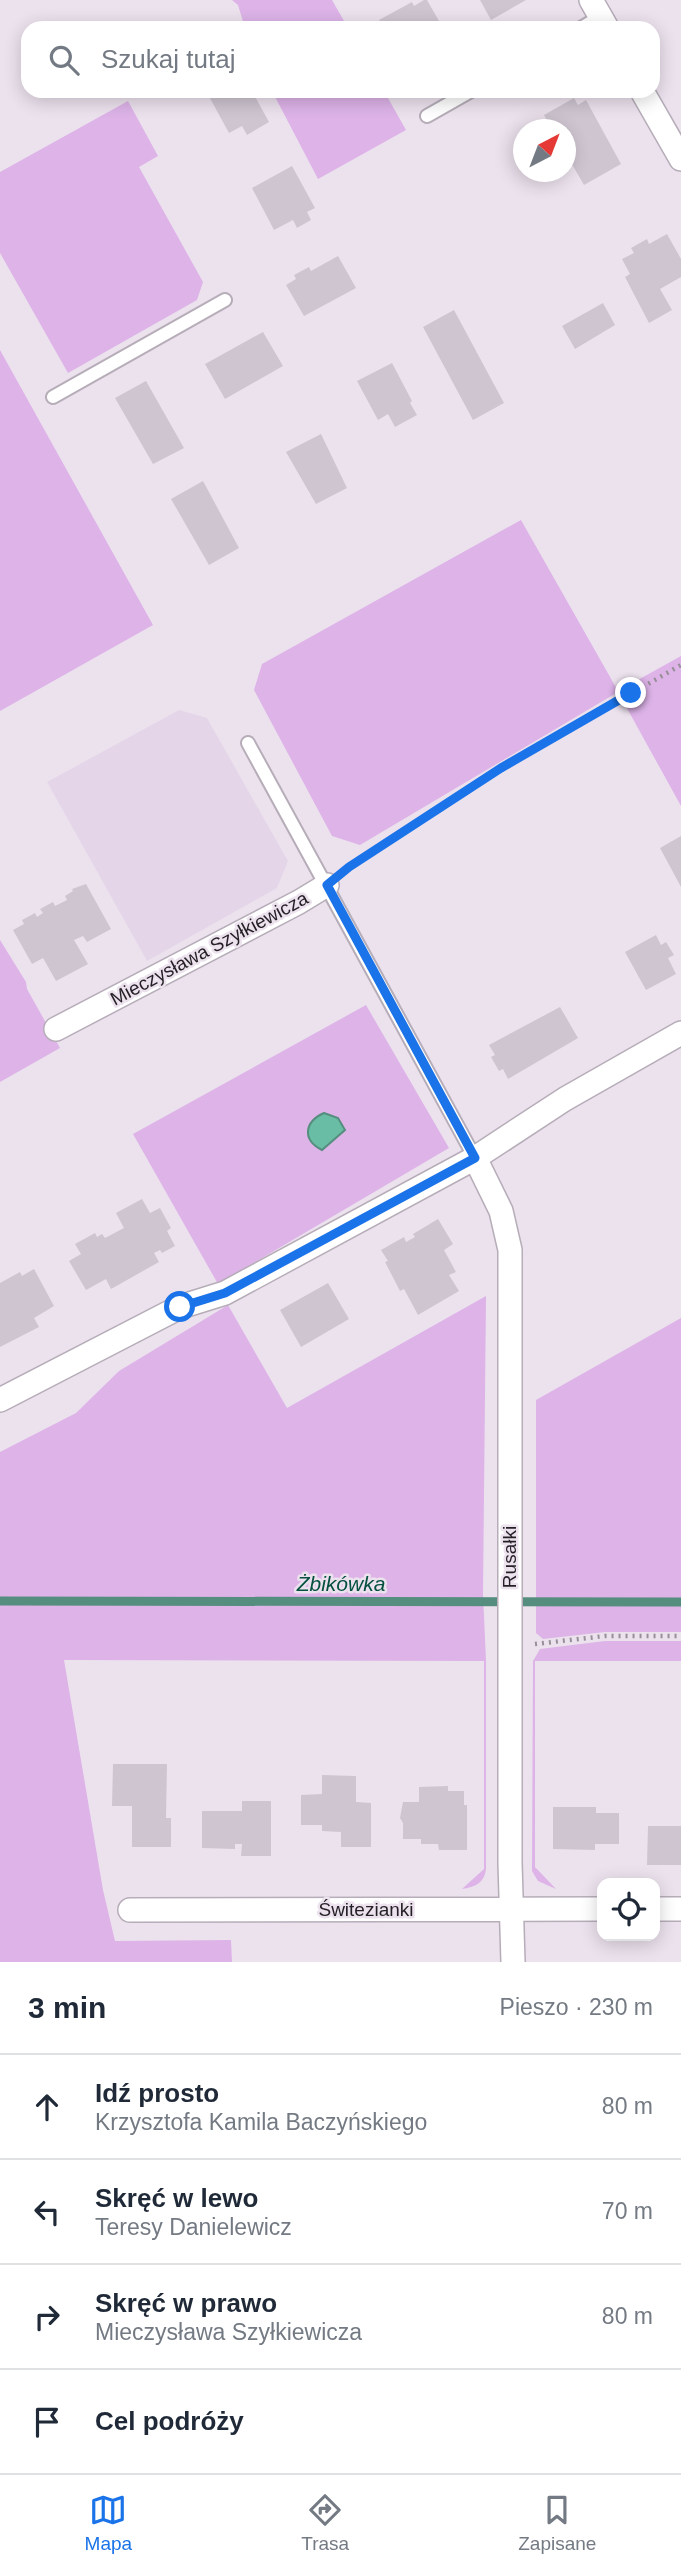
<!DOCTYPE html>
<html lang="pl">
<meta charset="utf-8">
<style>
:root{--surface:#fff;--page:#f6f6f7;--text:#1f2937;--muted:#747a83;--line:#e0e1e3;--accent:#1a73e8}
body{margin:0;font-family:Helvetica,sans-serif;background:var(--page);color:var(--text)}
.controls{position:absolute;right:21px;bottom:21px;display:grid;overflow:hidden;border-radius:14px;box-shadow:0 4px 18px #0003}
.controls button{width:63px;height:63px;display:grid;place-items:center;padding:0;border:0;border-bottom:2px solid var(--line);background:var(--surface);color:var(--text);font:35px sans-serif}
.compass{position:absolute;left:513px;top:119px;width:63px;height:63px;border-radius:50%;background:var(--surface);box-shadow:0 4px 18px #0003;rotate:42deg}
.stop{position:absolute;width:21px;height:21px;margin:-16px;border:5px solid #1a73e8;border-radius:50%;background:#fff}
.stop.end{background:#1a73e8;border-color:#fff;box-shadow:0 2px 7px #0008}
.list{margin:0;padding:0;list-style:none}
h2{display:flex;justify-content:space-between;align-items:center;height:91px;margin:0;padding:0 28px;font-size:30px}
h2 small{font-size:23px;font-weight:400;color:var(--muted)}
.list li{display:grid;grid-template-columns:46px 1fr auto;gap:21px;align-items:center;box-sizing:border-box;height:105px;padding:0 28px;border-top:2px solid var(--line)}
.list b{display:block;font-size:26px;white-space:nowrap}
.list p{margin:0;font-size:23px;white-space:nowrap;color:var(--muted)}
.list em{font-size:23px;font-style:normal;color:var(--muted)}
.icon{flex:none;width:38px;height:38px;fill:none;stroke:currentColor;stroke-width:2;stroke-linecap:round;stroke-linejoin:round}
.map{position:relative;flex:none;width:681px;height:1962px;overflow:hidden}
.search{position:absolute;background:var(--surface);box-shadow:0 4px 18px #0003;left:21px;right:21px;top:21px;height:77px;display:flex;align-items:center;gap:18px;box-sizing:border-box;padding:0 24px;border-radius:21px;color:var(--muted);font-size:26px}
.sheet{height:511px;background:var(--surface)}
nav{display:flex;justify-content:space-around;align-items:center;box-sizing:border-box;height:98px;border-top:2px solid var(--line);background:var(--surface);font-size:19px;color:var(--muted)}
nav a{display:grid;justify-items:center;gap:4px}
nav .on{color:var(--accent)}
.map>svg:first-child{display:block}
</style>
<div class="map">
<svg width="681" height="1962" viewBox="0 0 681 1962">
<rect width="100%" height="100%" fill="#ece2ee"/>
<!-- built -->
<path fill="#e4d6e8" d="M179 710 207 718 288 861 277 888 147 961 47 782Z"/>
<!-- green -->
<path fill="#ddb3e8" d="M232 0H332L348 28H245L238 5Z
M272 91H384L406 130 318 179Z
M128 101 158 156 139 167 203 282 197 300 68 373 0 253V172Z
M0 350 153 625 0 711Z
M521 520 618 691 681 656V806L618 692 360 845 332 836 254 690 262 664Z
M0 940 26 982 27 989 60 1048 0 1082Z
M366 1005 449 1148 218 1284 133 1134Z
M486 1296 483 1594 486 1661V1868C485 1883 475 1887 462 1889L484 1869V1661L64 1660 103 1890 115 1941 231 1940 232 1962H0V1452L76 1413 119 1371 228 1305 287 1408Z
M681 1318V1632H605L543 1639 536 1633V1400Z
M605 1641H681V1661H535V1867L556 1889 538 1881 532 1871 533 1661 540 1649Z"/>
<!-- water -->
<path fill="#6abda5" stroke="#558e7e" stroke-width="2" d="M324 1113 338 1118 345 1130 322 1150C302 1140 304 1122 324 1113Z"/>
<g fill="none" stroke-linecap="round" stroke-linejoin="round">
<!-- stream -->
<path stroke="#558e7e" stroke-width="9" d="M0 1601 681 1602"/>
</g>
<!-- building -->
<path fill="#cec5d1" d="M424 0H427L443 28H376L381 25 379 20 412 2 414 6Z
M480 0H526L491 20Z
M206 91H252L269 122 247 135 242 126 229 133Z
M574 98 578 105 586 100 621 164 584 185 566 154V130H552L544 115Z
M292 166 315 208 307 212 311 220 297 228 293 220 274 230 252 188Z
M667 234 681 259V277L660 289 672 310 649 323 625 277 630 274 622 259 634 253 631 248 647 239 649 244Z
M338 256 356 288 304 316 286 285 296 279 294 275 309 267 311 271Z
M603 303 615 325 575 349 562 326Z
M454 310 504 403 473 420 423 327Z
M263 332 283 366 225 399 205 364Z
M392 363 412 401 410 403 417 415 395 427 388 414 378 420 357 381Z
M146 381 184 448 153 464 115 398Z
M321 434 347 488 316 504 286 452Z
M203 481 239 548 209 565 171 499Z
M681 836V887L660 848Z
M86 884 111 929 87 942 83 936 74 940 88 964 56 981 43 958 32 964 13 930 24 924 22 920 35 913 37 917 43 913 40 909 53 902 55 906 67 900 65 896 73 891 72 889Z
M656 935 661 945 666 942 674 955 668 958 676 974 646 990 625 952Z
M560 1007 578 1038 508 1079 503 1069 499 1071 491 1057 495 1055 489 1045Z
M142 1199 150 1213 160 1208 171 1228 167 1231 175 1246 162 1253 160 1250 154 1253 159 1262 111 1289 106 1279 86 1290 69 1261 81 1254 75 1244 95 1233 97 1237 102 1234 105 1238 124 1228 116 1213Z
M438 1219 453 1244 444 1250 456 1272 449 1275 459 1291 418 1315 404 1289 400 1291 385 1262 388 1261 381 1250 404 1237 406 1242 415 1237 413 1234Z
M34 1269 54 1306 34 1318 39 1327 0 1347V1283L20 1272 22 1276Z
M328 1283 349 1319 301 1347 280 1310Z
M113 1764H167L166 1818H171V1847H132V1806H112Z
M322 1775 356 1776V1802L371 1803V1847H341V1832L322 1831V1825H301V1795L322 1794Z
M448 1786V1791H464V1805H467V1850H439L438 1844H421V1839H403V1823L400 1818 403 1802H419V1787Z
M242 1801H271V1856H241L242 1844H235V1849L202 1848V1811H242Z
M553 1807H596V1813H619V1844H595V1850L553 1849Z
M648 1826H681V1865H647Z"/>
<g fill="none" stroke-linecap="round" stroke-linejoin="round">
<!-- lane casing -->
<g stroke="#b6adb9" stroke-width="16">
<path id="lane" d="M581 28 600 17
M427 116 471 91
M53 397 225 300
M248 743 475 1158"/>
</g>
<!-- street casing -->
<g stroke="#b6adb9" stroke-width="26">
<path id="street" d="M591 0 607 28
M642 91 681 159
M56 1029 299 902 327 885
M475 1158 501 1211 510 1250V1863L513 1962
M0 1400 180 1307 225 1293 475 1158 565 1099 681 1033
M655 1909H681
M130 1910 602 1909"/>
</g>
<!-- path -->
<path stroke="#968f98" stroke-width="4.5" stroke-dasharray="2 5" stroke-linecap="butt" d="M344 870 501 768 681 665
M535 1644 605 1636H681"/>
<!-- lane -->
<use href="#lane" stroke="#fff" stroke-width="12"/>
<!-- street -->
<use href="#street" stroke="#fff" stroke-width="23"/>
</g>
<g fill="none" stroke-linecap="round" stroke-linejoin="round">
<!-- route -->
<path stroke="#1a73e8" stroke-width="9" d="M180 1307 225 1293 475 1158 327 885 349 867 501 768 631 693"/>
</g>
<g text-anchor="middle" stroke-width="5" stroke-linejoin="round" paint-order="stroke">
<!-- street labels -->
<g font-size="19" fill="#231f24" stroke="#ece2ee">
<text transform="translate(209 948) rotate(-28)" y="7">Mieczysława Szyłkiewicza</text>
<text transform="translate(509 1557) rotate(-90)" y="7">Rusałki</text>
<text x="366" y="1916">Świtezianki</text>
</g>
<!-- water labels -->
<g font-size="21" font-style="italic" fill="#065040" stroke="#ece2ee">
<text x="341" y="1591">Żbikówka</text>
</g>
</g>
</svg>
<div class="controls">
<button><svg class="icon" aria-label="locate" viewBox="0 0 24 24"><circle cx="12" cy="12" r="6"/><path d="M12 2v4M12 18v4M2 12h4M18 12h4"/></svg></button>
</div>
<svg class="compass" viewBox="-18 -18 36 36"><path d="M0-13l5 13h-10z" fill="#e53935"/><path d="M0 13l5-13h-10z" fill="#747a83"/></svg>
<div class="stop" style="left:180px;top:1307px"></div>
<div class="stop end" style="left:631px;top:693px"></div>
<div class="search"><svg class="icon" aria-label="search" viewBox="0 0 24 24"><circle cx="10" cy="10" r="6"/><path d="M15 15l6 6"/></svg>Szukaj tutaj</div>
</div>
<section class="sheet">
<h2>3 min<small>Pieszo · 230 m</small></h2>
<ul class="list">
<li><svg class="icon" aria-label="ahead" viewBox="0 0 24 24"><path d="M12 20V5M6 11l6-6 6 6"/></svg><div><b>Idź prosto</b><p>Krzysztofa Kamila Baczyńskiego</p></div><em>80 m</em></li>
<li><svg class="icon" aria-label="left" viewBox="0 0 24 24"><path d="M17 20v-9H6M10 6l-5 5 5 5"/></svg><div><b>Skręć w lewo</b><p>Teresy Danielewicz</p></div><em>70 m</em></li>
<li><svg class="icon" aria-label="right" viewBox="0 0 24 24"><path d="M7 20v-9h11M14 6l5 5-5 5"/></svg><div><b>Skręć w prawo</b><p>Mieczysława Szyłkiewicza</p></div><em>80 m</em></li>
<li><svg class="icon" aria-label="arrive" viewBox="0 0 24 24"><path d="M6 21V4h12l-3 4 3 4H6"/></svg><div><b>Cel podróży</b></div></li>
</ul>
</section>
<nav>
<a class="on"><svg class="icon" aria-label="map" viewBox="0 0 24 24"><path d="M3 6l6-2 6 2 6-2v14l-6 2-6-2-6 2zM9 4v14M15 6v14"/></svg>Mapa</a>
<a><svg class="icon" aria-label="directions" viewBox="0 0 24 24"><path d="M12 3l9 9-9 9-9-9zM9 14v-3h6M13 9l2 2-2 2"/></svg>Trasa</a>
<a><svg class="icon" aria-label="saved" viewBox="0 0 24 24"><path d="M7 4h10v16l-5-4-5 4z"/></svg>Zapisane</a>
</nav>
